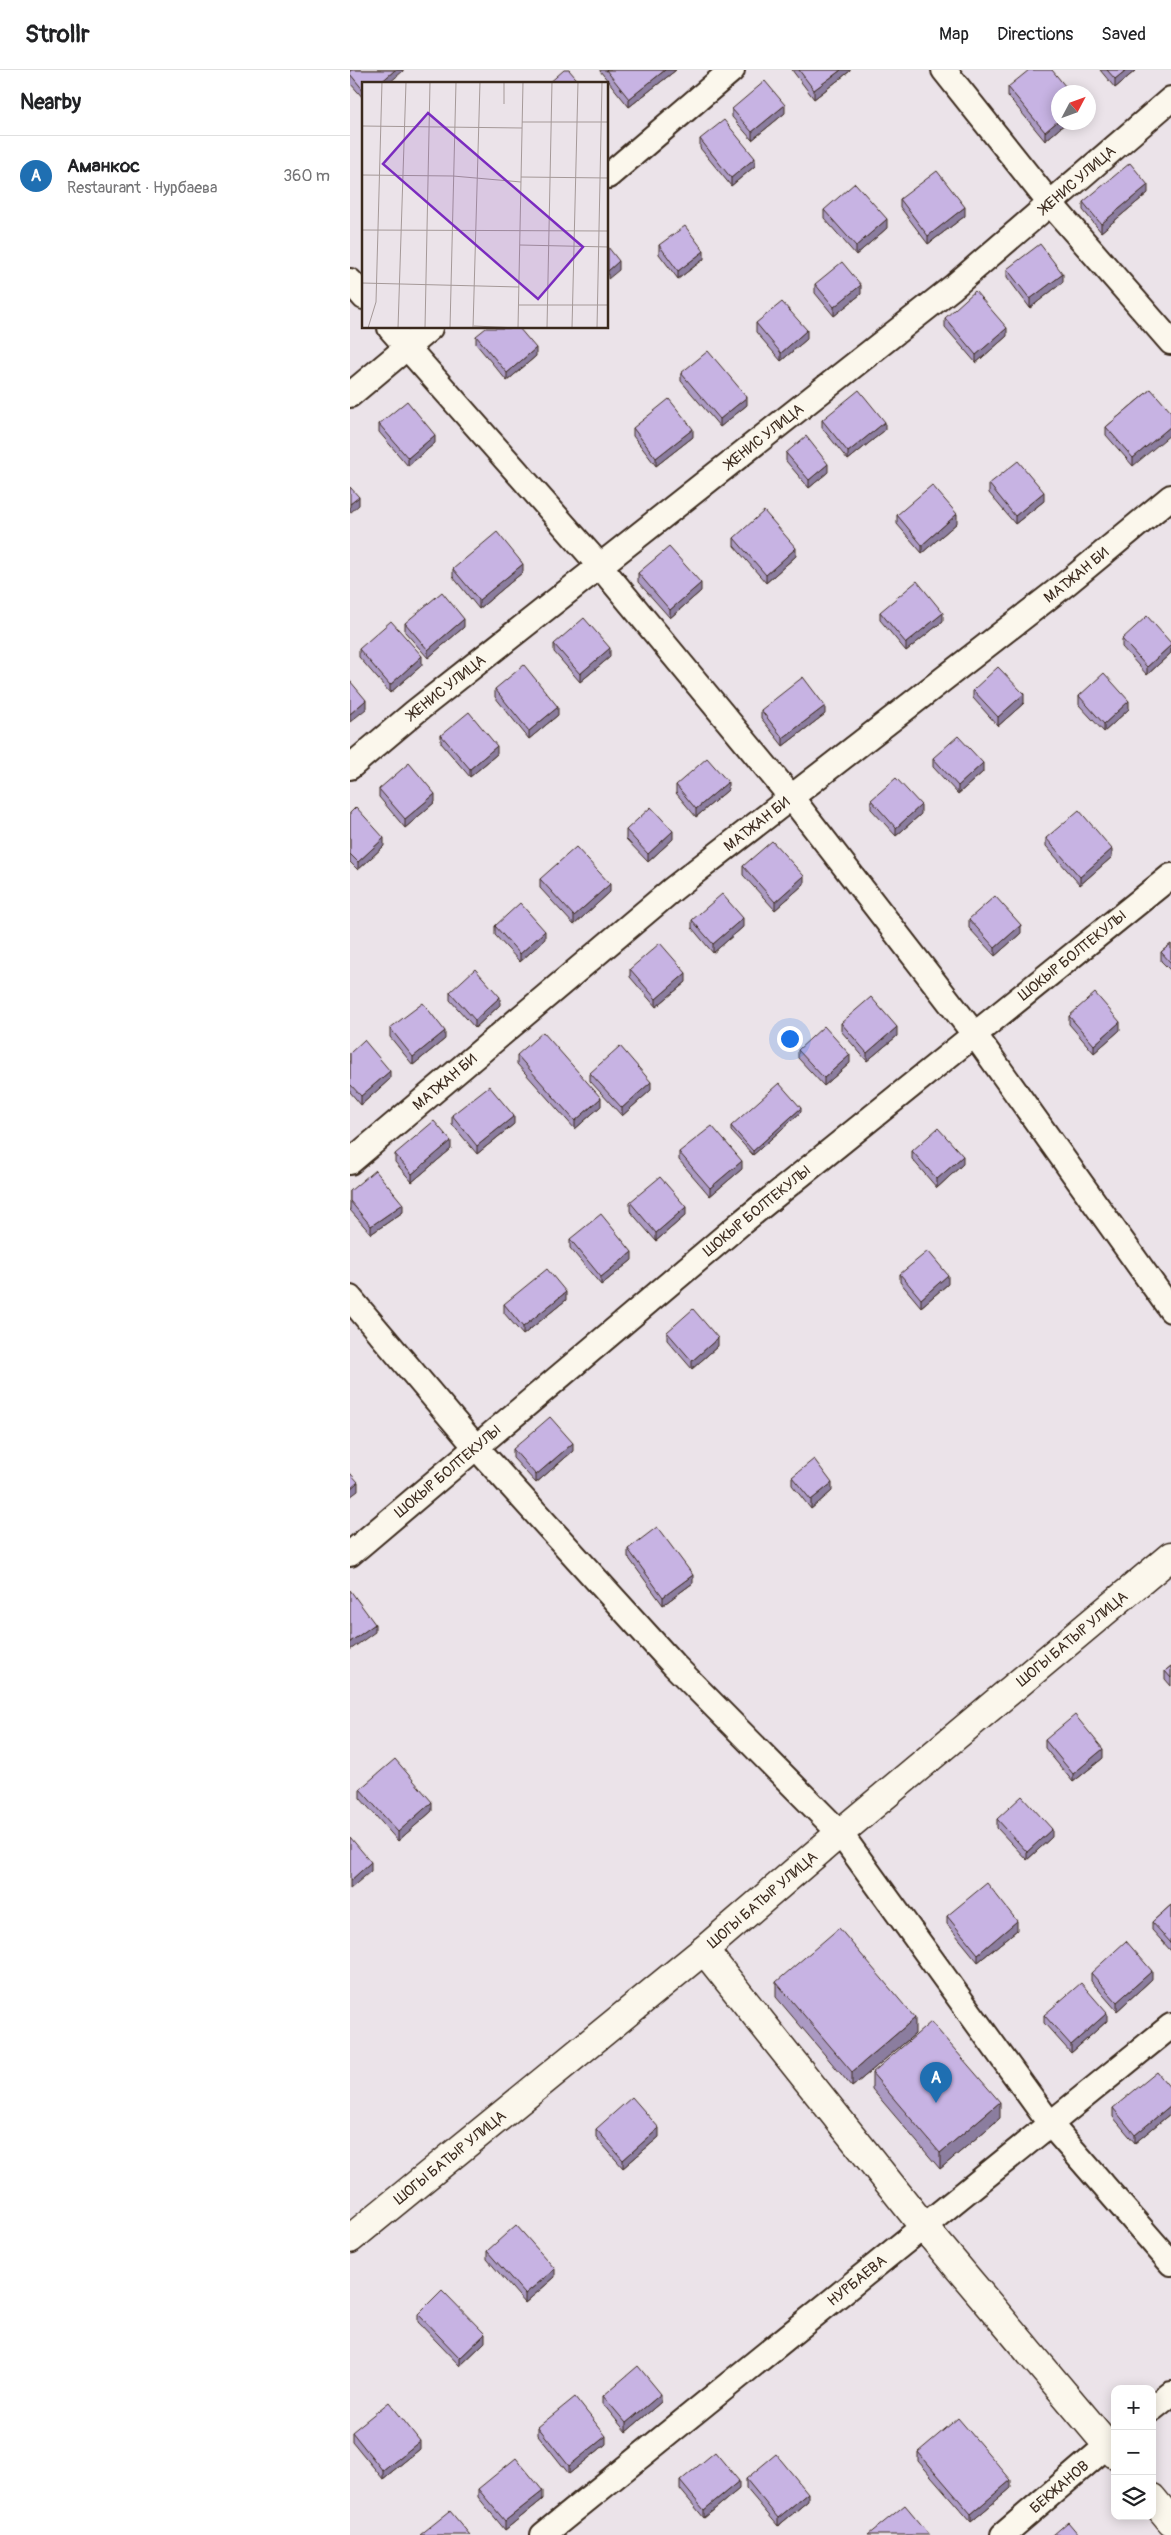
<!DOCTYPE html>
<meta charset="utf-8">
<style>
:root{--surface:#fff;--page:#f6f6f6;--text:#202124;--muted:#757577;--line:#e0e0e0;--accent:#1f6fb2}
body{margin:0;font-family:Pangolin,sans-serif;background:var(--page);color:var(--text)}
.controls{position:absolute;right:15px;bottom:15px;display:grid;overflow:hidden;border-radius:10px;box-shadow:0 2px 12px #0003}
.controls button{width:45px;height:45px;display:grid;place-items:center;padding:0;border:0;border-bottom:1px solid var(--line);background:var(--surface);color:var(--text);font:25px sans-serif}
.compass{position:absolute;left:701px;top:15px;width:45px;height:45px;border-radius:50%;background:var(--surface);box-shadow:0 2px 12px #0003;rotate:49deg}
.you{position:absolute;left:439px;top:968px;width:18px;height:18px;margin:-12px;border:4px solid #fff;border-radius:50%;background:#1a73e8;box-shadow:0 0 0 8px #1a73e833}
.badge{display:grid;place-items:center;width:32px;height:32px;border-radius:50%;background:var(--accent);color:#fff;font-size:16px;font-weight:700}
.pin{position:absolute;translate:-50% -41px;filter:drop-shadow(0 1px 2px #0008)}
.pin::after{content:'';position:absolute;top:26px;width:18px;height:15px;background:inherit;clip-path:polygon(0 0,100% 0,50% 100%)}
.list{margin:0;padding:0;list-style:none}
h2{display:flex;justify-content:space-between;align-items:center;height:65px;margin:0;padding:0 20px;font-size:21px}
h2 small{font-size:16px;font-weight:400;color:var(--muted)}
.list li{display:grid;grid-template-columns:32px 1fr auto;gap:15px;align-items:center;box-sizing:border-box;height:80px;padding:0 20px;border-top:1px solid var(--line)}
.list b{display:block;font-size:19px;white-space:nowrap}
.list p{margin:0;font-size:16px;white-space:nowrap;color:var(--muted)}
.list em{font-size:16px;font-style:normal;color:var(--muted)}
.icon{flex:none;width:28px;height:28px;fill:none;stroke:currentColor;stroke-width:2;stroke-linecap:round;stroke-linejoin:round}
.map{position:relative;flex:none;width:821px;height:2465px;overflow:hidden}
header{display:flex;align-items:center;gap:30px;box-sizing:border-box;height:70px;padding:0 25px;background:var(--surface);border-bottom:1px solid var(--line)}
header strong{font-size:24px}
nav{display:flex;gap:28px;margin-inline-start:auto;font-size:18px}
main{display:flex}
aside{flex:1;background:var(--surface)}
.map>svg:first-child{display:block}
</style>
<header>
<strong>Strollr</strong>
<nav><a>Map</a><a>Directions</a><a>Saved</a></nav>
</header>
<main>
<aside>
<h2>Nearby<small></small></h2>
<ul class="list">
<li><span class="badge">A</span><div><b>Аманкос</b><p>Restaurant · Нурбаева</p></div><em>360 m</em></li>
</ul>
</aside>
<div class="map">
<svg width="821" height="2465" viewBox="0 0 821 2465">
<rect width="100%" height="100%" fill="#ebe3e9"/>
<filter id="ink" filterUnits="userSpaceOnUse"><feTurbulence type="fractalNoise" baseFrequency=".02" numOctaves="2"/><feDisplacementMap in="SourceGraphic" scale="10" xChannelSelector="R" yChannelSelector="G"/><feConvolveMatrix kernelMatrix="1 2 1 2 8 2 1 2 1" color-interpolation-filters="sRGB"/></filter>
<g filter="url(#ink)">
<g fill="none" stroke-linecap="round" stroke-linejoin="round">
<!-- street casing -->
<g stroke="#3b2a1e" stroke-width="28">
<g id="street">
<path d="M594 0 699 132 821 272"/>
<path d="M258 106 382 0"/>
<path d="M0 211 14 227"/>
<path d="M40 258 250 496 441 727 625 965 821 1240"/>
<path d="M0 325 80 258"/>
<path id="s1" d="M0 697 65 642 603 217 821 29"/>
<path id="s2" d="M0 1092 323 819 717 513 821 427"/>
<path d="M0 1228 125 1376 323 1594 490 1763 701 2055 821 2193"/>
<path id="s3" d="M0 1484 391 1153 821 806"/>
<path d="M802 2339 821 2324"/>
<path id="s4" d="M193 2465 821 1956"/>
<path id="s5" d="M653 2465 765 2369"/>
</g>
</g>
<!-- secondary casing -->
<g stroke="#3b2a1e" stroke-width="31">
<g id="secondary">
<path d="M354 1880 574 2157 765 2384"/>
<path id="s6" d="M0 2169 354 1880 490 1763 821 1486"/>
<path d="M802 2428 821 2451"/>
</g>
</g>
<!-- street -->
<use href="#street" stroke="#fbf7ec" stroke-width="24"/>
<!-- secondary -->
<use href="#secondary" stroke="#fbf7ec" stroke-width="28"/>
</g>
<!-- wall -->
<path fill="#ab9ac3" stroke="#3b2a1e" d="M0 0H53V1L14 14V29L0 13Z
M250 0H326L279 37 250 1Z
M442 0H500V1L464 29Z
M750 0H786L765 18Z
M658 17 708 52H717L695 71 658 26Z
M382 39 435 43 402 70 382 47Z
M350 69 405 96 381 116 350 78Z
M798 123 751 162 733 140V132Z
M550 129 615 146 578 174 550 137Z
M474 140 537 158 506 185 474 148Z
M309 175 354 189 328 209 309 184Z
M657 199 713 212 680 238 657 207Z
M465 214 511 224 484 246 465 223Z
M595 248 657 266 626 293 595 257Z
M406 253 457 269 431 291 406 262Z
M126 266 186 286 157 311 126 274Z
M331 303 397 335 370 357 331 311Z
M801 319 783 396 756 365V357Z
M472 350 535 360 498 390 472 358Z
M29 354 85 373 58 396 29 362Z
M283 358 343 367 306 396 283 366Z
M436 383 478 402 459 418 436 391Z
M639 414 694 431 665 454 639 423Z
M547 445 607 453 572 483 547 454Z
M384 468 446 486 416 513 384 476Z
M103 499 173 502 129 539 103 507Z
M288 503 351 521 320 548 288 512Z
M530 542 593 551 556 581 530 550Z
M55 553 114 557 78 588 55 562Z
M772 569 821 573V583L797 605 772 577Z
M204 574 260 587 230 612 204 582Z
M9 579 72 595 40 623 9 587Z
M145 619 208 645 179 669 145 627Z
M623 620 674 633 648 656 623 628Z
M729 626 779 639 754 662 729 635Z
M411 640 475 644 433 676 411 648Z
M91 665 147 684 120 707 91 673Z
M583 688 633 702 608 724 583 697Z
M326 715 378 720 346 747 326 723Z
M29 719 85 732 55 758 29 727Z
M521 730 571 744 546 766 521 739Z
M0 743 34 776 8 800 0 792Z
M276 760 323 769 298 792 276 769Z
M696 768 762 787 730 815 696 776Z
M393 796 454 814 425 840 393 805Z
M190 809 260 822 224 855 190 818Z
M619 849 671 863 645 886 619 858Z
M342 850 393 857 363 883 342 858Z
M145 856 195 869 170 892 145 865Z
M821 874V901L811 891V882Z
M280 899 336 912 306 937 280 907Z
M100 922 150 935 125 958 100 930Z
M719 946 770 960 744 983 719 954Z
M491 953 547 966 517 991 491 961Z
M40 958 95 969 63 995 40 967Z
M448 980 500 993 474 1016 448 988Z
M0 983 40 1009 11 1035 0 1022Z
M167 985 251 1036 225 1059 167 994Z
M240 1003 301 1020 272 1046 240 1011Z
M451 1042 403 1085 381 1061V1056Z
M102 1045 164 1054 127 1084 102 1054Z
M101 1079 62 1112 45 1092V1084Z
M562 1081 613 1094 587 1118 562 1089Z
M329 1082 392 1099 360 1126 329 1090Z
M0 1121 53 1142 21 1164 0 1140Z
M280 1132 336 1145 306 1171 280 1141Z
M220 1169 282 1190 251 1215 220 1178Z
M550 1204 598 1214 571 1237 550 1212Z
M216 1230 173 1265 154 1243V1234Z
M317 1262 368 1276 342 1299 317 1270Z
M163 1379 223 1381 186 1413 163 1388Z
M442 1407 482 1421 461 1439 442 1415Z
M278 1479 343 1513 313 1535 278 1487Z
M821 1596V1616L815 1609V1601Z
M695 1670 753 1688 723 1712 695 1678Z
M10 1719 82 1741 48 1771 10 1728Z
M647 1749 702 1767 677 1790 647 1758Z
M821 1835V1881L802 1860V1852Z
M597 1846 667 1860 628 1892 597 1854Z
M741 1903 802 1909 767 1941 741 1911Z
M426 1912 565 1964 502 2017 426 1927Z
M694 1945 757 1951 721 1983 694 1953Z
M522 2003 650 2048 590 2099 522 2019Z
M821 2019V2043L785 2073 763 2047V2038Z
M246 2059 309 2067 273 2098 246 2067Z
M137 2181 205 2207 175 2233 137 2189Z
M68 2244 135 2272 110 2296 68 2252Z
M253 2326 311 2332 276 2362 253 2334Z
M188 2357 256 2374 219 2404 188 2365Z
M2 2362 70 2379 33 2409 2 2371Z
M568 2382 661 2418 621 2452 568 2391Z
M396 2409 458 2431 428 2456 396 2418Z
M330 2411 389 2419 354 2448 330 2419Z
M128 2419 193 2429 155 2460 128 2427Z"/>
<!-- shaded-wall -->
<path fill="#8b7d9f" stroke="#3b2a1e" d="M45 0H53V1L38 14H29Z
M315 0H326L279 37V29Z
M491 0H500V1L464 29V20Z
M776 0H786L765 18V9Z
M435 35V43L402 70V62Z
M708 51V52H717L695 71V62Z
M405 88V96L381 116V108Z
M798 115V123L751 162V154Z
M615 137V146L578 174V166Z
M537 149V158L506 185V176Z
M354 181V189L328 209V201Z
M269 191V200L258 209V201Z
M713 204V212L680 238V229Z
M511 215V224L484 246V237Z
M657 258V266L626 293V285Z
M457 260V269L431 291V283Z
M186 278V286L157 311V303Z
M397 327V335L370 357V349Z
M535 352V360L498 390V382Z
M821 356V364L783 396V388Z
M343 359V367L306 396V388Z
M85 365V373L58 396V388Z
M478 394V402L459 418V410Z
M694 422V431L665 454V446Z
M9 427V435L0 443V434Z
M607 444V453L572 483V475Z
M446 478V486L416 513V505Z
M173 494V502L129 539V530Z
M351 513V521L320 548V540Z
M593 543V551L556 581V573Z
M114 549V557L78 588V580Z
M821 575V583L797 605V597Z
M260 578V587L230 612V604Z
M72 586V595L40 623V615Z
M674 624V633L648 656V647Z
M16 630V639L0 652V644Z
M779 631V639L754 662V654Z
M475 636V644L433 676V668Z
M208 637V645L179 669V661Z
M147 676V684L120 707V699Z
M633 693V702L608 724V716Z
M378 712V720L346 747V739Z
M85 724V732L55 758V749Z
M571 735V744L546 766V758Z
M323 761V769L298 792V784Z
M34 768V776L8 800V792Z
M762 779V787L730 815V807Z
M454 806V814L425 840V832Z
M260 814V822L224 855V846Z
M393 848V857L363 883V874Z
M671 855V863L645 886V878Z
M195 861V869L170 892V884Z
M336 903V912L306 937V929Z
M150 927V935L125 958V950Z
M770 952V960L744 983V975Z
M547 957V966L517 991V983Z
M95 961V969L63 995V987Z
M500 985V993L474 1016V1008Z
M40 1001V1009L11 1035V1026Z
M301 1012V1020L272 1046V1038Z
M251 1028V1036L225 1059V1051Z
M451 1038V1042L403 1085V1081Z
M164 1046V1054L127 1084V1076Z
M101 1071V1079L62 1112V1104Z
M613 1086V1094L587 1118V1109Z
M392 1091V1099L360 1126V1118Z
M53 1134V1142L21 1164V1156Z
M336 1137V1145L306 1171V1163Z
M282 1182V1190L251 1215V1207Z
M598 1205V1214L571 1237V1229Z
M216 1222V1230L173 1265V1257Z
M368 1268V1276L342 1299V1291Z
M223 1373V1381L186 1413V1405Z
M8 1412V1421L0 1427V1419Z
M482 1413V1421L461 1439V1430Z
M343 1505V1513L313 1535V1527Z
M25 1554V1562L0 1580V1572Z
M753 1679V1688L723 1712V1704Z
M82 1732V1741L48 1771V1762Z
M702 1759V1767L677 1790V1782Z
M21 1792V1801L0 1819V1811Z
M667 1851V1860L628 1892V1884Z
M802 1901V1909L767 1941V1932Z
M757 1943V1951L721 1983V1975Z
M565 1948V1964L502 2017V2002Z
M650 2032V2048L590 2099V2083Z
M821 2035V2043L785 2073V2065Z
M309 2058V2067L273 2098V2090Z
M205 2199V2207L175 2233V2224Z
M135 2264V2272L110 2296V2288Z
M311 2324V2332L276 2362V2353Z
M256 2366V2374L219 2404V2396Z
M70 2371V2379L33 2409V2401Z
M661 2410V2418L621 2452V2444Z
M389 2411V2419L354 2448V2440Z
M193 2421V2429L155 2460V2451Z
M458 2423V2431L428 2456V2448Z"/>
<!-- building -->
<path fill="#c7b3e3" stroke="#3b2a1e" d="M0 0H45L29 14H14V21L0 4Z
M214 0H219L231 14H198Z
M256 0H315L279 29Z
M449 0H491L464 20Z
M679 0H702L720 22H708V51L695 62 658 17Z
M757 0H776L765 9Z
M415 11 435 35 402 62 382 39Z
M374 50 405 88 381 108 350 69Z
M780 93 798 115 751 154 733 132Z
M587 101 615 137 578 166 550 129Z
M505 113 537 149 506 176 474 140Z
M335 156 354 181 328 201 309 175Z
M690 174 713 204 680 229 657 199Z
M258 177 269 191 258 201Z
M492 192 511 215 484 237 465 214Z
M625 221 657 258 626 285 595 248Z
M432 232 457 260 431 283 406 253Z
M136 258H169L186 278 157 303 126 266Z
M358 281 397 327 370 349 331 303Z
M801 319 821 342V356L783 388 756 357Z
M509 320 535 352 498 382 472 350Z
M319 329 343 359 306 388 283 358Z
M57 331 85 365 58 388 29 354Z
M456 366 478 394 459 410 436 383Z
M668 391 694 422 665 446 639 414Z
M582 415 607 444 572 475 547 445Z
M0 417 9 427 0 434Z
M414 441 446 478 416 505 384 468Z
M147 462 173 494 129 530 103 499Z
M319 477 351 513 320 540 288 503Z
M567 511 593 543 556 573 530 542Z
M92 522 114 549 78 580 55 553Z
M797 546 821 573V575L797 597 772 569Z
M234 548 260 578 230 604 204 574Z
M41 551 72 586 40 615 9 579Z
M174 595 208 637 179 661 145 619Z
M648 597 674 624 648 647 623 620Z
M754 603 779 631 754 654 729 626Z
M453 607 475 636 433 668 411 640Z
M0 611 16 630 0 644Z
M119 642 147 676 120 699 91 665Z
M608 666 633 693 608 716 583 688Z
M357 688 378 712 346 739 326 715Z
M59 693 85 724 55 749 29 719Z
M546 708 571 735 546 758 521 730Z
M6 737 34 768 8 792 0 784V743Z
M301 737 323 761 298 784 276 760Z
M729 740 762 779 730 807 696 768Z
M422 771 454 806 425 832 393 796Z
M226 777 260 814 224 846 190 809Z
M372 824 393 848 363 874 342 850Z
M645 826 671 855 645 878 619 849Z
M170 833 195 861 170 884 145 856Z
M310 873 336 903 306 929 280 899Z
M821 874V893L811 882Z
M125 899 150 927 125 950 100 922Z
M745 923 770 952 744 975 719 946Z
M521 927 547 957 517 983 491 953Z
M73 933 95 961 63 987 40 958Z
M474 956 500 985 474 1008 448 980Z
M193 962 251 1028 225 1051 167 985Z
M14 970 40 1001 11 1026 0 1014V983Z
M270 976 301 1012 272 1038 240 1003Z
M429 1013 451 1038 403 1081 381 1056Z
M139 1016 164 1046 127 1076 102 1045Z
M84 1051 101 1071 62 1104 45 1084Z
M362 1056 392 1091 360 1118 329 1082Z
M588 1058 613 1086 587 1109 562 1081Z
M25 1100 53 1134 21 1156 0 1131V1121Z
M310 1107 336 1137 306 1163 280 1132Z
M251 1144 282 1182 251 1207 220 1169Z
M578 1181 598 1205 571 1229 550 1204Z
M197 1199 216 1222 173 1257 154 1234Z
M343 1239 368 1268 342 1291 317 1262Z
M200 1347 223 1373 186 1405 163 1379Z
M464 1389 482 1413 461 1430 442 1407Z
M0 1403 8 1412 0 1419Z
M307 1457 343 1505 313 1527 278 1479Z
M0 1520 25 1554 0 1572Z
M821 1596V1608L815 1601Z
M725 1645 753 1679 723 1704 695 1670Z
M45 1689 82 1732 48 1762 10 1719Z
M672 1726 702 1759 677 1782 647 1749Z
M0 1767 21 1792 0 1811Z
M637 1813 667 1851 628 1884 597 1846Z
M821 1835V1873L802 1852Z
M489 1858 565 1948 502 2002 426 1912Z
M776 1871 802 1901 767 1932 741 1903Z
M731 1913 757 1943 721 1975 694 1945Z
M581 1952 650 2032 590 2083 522 2003Z
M807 2002 821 2019V2035L785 2065 763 2038Z
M282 2027 309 2058 273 2090 246 2059Z
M166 2155 205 2199 175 2224 137 2181Z
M92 2220 135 2264 110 2288 68 2244Z
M288 2296 311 2324 276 2353 253 2326Z
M225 2327 256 2366 219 2396 188 2357Z
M39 2332 70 2371 33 2401 2 2362Z
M608 2348 661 2410 621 2444 568 2382Z
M365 2382 389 2411 354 2440 330 2411Z
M426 2384 458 2423 428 2448 396 2409Z
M166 2388 193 2421 155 2451 128 2419Z
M555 2435 580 2465H518Z
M100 2441 120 2465H70Z
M718 2452 729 2465H703Z"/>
</g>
<g text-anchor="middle" stroke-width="4.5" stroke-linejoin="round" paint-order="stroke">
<!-- street labels -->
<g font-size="15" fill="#3b2a1e" stroke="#fbf7ec">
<text dy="5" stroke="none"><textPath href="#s1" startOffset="935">ЖЕНИС УЛИЦА</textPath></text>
<text dy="5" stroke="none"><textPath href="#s1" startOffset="530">ЖЕНИС УЛИЦА</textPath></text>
<text dy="5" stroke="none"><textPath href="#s2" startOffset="934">МАТЖАН БИ</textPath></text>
<text dy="5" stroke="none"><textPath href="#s1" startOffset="125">ЖЕНИС УЛИЦА</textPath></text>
<text dy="5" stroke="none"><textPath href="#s2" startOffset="529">МАТЖАН БИ</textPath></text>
<text dy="5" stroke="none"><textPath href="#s3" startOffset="938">ШОКЫР БОЛТЕКУЛЫ</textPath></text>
<text dy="5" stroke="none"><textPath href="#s2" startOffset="124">МАТЖАН БИ</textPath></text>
<text dy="5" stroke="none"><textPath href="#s3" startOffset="532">ШОКЫР БОЛТЕКУЛЫ</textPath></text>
<text dy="5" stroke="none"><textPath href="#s3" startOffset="128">ШОКЫР БОЛТЕКУЛЫ</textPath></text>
<text dy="5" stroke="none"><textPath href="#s6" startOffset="939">ШОГЫ БАТЫР УЛИЦА</textPath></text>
<text dy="5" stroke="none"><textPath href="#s6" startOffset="534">ШОГЫ БАТЫР УЛИЦА</textPath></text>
<text dy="5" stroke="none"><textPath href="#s6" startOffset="129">ШОГЫ БАТЫР УЛИЦА</textPath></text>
<text dy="5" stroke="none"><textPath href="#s4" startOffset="404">НУРБАЕВА</textPath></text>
<text dy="5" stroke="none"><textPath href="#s5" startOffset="74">БЕКЖАНОВ</textPath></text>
</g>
</g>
<!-- overview -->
<g transform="translate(12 12)">
<rect width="246" height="246" fill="#ebe3e9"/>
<path fill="none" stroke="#a59998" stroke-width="1" d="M142 22V0M160 40H247M0 44 160 46M0 93 91 94 159 100M159 95 247 96M0 148 247 149M158 163 247 165M0 201 157 205M157 223H247M112 244 156 246M6 246 14 220 20 0M36 246 44 0M63 246 68 0M88 246 94 0M111 246 118 0M156 246 161 0M185 246 190 0M210 246 216 0M235 246 240 0"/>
<path fill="#7b2cbf" fill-opacity="0.15" stroke="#7b2cbf" stroke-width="2.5" d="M66 31 221 165 176 217 21 82Z"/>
<rect width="246" height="246" fill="none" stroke="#3b2a1e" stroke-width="2.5"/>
</g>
</svg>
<div class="controls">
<button>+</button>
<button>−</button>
<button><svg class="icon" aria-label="layers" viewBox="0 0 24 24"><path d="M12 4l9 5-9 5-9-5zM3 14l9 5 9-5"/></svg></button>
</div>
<svg class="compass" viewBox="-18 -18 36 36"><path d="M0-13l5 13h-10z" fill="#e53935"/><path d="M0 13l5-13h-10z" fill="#757577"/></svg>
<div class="you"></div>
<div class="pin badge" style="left:586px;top:2033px">A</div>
</div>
</main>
